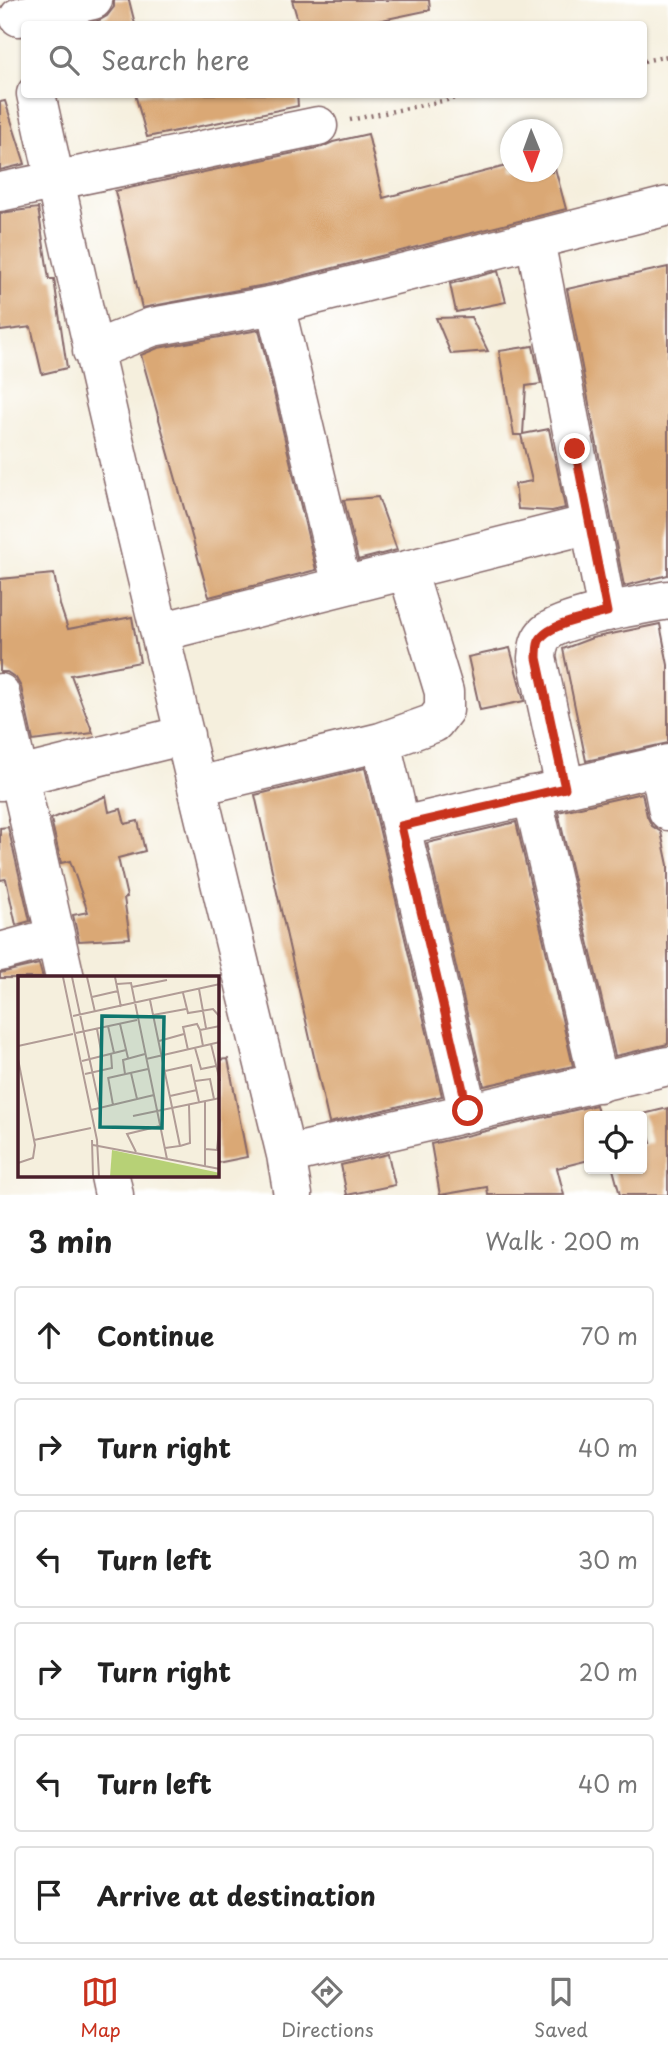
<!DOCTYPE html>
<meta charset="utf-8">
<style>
:root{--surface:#fff;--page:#f6f6f6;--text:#222;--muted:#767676;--line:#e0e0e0;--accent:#c8321e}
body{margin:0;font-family:"Playpen Sans",sans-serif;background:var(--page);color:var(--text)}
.controls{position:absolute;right:21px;bottom:21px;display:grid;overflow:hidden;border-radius:7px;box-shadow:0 2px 5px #0004}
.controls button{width:63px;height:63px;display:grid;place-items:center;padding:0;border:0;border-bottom:2px solid var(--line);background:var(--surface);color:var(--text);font:35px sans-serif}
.compass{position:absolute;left:500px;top:119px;width:63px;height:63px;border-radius:50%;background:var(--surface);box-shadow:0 2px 5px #0004;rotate:179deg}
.stop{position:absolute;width:21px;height:21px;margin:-16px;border:5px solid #c8321e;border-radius:50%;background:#fff}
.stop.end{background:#c8321e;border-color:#fff;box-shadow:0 2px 7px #0008}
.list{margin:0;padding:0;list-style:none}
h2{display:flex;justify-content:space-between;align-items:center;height:91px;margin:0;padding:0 28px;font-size:30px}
h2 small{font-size:23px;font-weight:400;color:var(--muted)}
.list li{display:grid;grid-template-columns:46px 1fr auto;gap:21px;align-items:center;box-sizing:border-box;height:98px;margin:0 14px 14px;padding:0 14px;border:2px solid var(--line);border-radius:7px}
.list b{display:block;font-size:26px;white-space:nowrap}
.list em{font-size:23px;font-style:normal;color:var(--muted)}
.icon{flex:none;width:38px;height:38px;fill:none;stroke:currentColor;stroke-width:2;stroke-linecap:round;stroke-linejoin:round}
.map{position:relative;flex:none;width:668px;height:1195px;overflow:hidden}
.search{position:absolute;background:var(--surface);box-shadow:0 2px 5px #0004;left:21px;right:21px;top:21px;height:77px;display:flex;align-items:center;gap:18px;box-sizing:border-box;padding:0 24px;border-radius:7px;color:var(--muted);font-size:26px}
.sheet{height:763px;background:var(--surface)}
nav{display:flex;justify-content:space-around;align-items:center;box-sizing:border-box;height:98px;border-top:2px solid var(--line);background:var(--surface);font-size:19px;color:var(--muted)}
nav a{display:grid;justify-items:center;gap:4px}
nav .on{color:var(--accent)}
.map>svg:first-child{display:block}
</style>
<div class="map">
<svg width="668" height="1195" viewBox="0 0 668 1195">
<rect width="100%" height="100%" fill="#fff"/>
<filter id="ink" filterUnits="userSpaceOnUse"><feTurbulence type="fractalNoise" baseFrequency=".0143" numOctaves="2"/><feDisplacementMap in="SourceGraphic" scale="14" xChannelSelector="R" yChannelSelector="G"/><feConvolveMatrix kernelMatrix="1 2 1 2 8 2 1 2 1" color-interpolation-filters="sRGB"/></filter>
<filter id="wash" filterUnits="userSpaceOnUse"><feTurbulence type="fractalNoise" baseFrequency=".00686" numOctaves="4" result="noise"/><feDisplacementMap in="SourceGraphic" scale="28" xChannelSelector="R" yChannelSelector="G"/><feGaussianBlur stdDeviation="1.57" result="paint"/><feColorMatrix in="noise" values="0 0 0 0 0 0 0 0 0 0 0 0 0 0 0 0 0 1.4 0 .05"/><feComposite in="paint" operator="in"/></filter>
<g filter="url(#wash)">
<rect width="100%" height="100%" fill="#f5efdd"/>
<g id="blocks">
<!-- building -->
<path fill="#daa874" d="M114 0H129L135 24H84L98 21 107 16 114 7Z
M292 0H429L430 10 363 24H299Z
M135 94H297L298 106 147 137Z
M5 101 25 164 0 170V102Z
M368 134 383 198 510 165V172H552V157L566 209 270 284 142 308 115 191 322 147 333 142Z
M38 208 49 279H54L67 368 42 374 31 327 0 331V213Z
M668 267V575L624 586 567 289Z
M498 271 506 302 456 312 450 284Z
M471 317 488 351 451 354 436 318Z
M259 330 316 570 209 597 141 355 158 348Z
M533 346 541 384 526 386 523 434 549 429 565 508 552 511 518 509 515 484 532 481 521 435H514L499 351Z
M378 497 397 550 358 560 344 500Z
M54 574 60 605 68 629 132 617 140 662 71 675 93 733 33 741 21 687 16 678 7 672H0V579Z
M660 624 668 665V743L586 761 563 649 592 638Z
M510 648 524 701 480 710 468 657Z
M365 768 442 1096 329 1123 255 795Z
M642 793 647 816 652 826 661 832 668 865V1044L615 1056 558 812Z
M106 796 109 812 121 809 125 824 138 821 145 851 118 858 127 897 124 898 130 938 79 941 73 915 88 912 70 861 61 863 51 819Z
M516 822 573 1066 484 1086 427 843Z
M8 827 30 921 16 925 6 879 0 880V828Z
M39 964 43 978H0V973Z
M228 1059 247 1157 217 1163V1060Z
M596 1105 599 1116H589V1160L557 1168 564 1195H488L487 1187 440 1195 431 1144Z
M668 1108V1195H620L613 1169H642V1145L651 1143 643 1114Z
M388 1154 395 1185 347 1195 341 1165Z"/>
</g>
</g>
<g filter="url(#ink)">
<use href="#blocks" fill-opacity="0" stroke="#866869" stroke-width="2"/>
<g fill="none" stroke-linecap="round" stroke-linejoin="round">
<!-- minor casing -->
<g stroke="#866869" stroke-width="41">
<path id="minor" d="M19 17 93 0
M36 94C113 449 201 802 286 1155L293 1195
M0 192 318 126
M535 240 607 612
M275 305 342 586
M92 351 152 327 275 305 668 206
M160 632 590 524
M0 693 65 978
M381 742 468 1112
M659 766 668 811
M0 781 185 735
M198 786 381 742 434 723 444 710V692L407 570
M565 788 537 658C538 649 538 640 546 633 565 617 641 605 668 600
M532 795 599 1083
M402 826 668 764
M0 952 55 937
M286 1155 668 1066
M110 1176 114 1195"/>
</g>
<!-- path -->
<path stroke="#866869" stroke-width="4.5" stroke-dasharray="2 5" stroke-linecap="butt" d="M644 61 668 56
M350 120 476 94"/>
<!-- minor -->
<use href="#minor" stroke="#fff" stroke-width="38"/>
</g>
</g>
<g fill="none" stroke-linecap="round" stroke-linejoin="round" filter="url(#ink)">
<!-- route -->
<path stroke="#c8321e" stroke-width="9" d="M468 1111 401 826 565 788 537 658C537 653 537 646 539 641 547 624 589 617 607 612L575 449"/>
</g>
<!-- overview -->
<g transform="translate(18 976)">
<rect width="201" height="201" fill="#f5efdd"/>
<path d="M94 174 202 197 201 201H92Z" fill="#b7d176"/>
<path fill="none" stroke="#b19c96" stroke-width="2" d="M45 1 79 164 81 201M54 1 82 132M69 1 77 36M97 1 103 31M99 8 113 7 149 183M114 11 149 4M181 13 188 52M165 17 170 37 195 33 202 41M74 21 100 15M132 24 162 170 147 172M135 39 168 33M55 40 202 8M102 48 110 82M90 50 96 77M79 53 84 80M58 57 119 44M141 65 166 58M193 68 202 105M0 70 55 58M185 70 182 54 202 50M177 72 183 93 198 90M170 74 165 51 179 48 182 54M0 83 17 169 15 182 0 187M128 83 202 66M64 85 108 74M173 89 181 126M147 95 174 89M113 97 119 123M67 98 94 92 93 78M107 98 105 84 127 78M90 101 95 129M90 102 130 93M177 105 192 103 196 123M152 120 179 114M73 134 136 119M115 140 202 122M16 164 73 152M74 164 75 201M75 169 202 193M162 170 172 167 171 129M187 173 199 174 202 143M118 176 109 158 142 150M187 190V125"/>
<path fill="#0f766e" fill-opacity="0.15" stroke="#0f766e" stroke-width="3.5" d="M84 40 146 41 144 152 82 151Z"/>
<rect width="201" height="201" fill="none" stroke="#4a1f2b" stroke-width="3.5"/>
</g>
</svg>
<div class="controls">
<button><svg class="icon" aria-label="locate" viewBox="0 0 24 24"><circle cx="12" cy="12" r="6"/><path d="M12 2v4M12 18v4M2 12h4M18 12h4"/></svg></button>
</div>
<svg class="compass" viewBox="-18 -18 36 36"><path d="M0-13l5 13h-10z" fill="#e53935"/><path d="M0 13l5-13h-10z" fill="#767676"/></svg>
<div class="stop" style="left:468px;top:1111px"></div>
<div class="stop end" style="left:575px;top:449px"></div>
<div class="search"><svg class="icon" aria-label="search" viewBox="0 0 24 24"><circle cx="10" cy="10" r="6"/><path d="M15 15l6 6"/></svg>Search here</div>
</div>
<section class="sheet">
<h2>3 min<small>Walk · 200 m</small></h2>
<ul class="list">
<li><svg class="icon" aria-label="ahead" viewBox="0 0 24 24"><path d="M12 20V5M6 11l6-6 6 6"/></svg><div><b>Continue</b></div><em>70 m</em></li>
<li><svg class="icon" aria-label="right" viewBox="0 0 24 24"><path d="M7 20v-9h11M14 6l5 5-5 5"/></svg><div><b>Turn right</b></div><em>40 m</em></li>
<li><svg class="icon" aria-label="left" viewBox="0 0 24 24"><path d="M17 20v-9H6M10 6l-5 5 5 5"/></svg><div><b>Turn left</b></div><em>30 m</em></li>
<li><svg class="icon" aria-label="right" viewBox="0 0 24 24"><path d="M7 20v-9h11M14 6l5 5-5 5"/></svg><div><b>Turn right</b></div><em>20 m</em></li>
<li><svg class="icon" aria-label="left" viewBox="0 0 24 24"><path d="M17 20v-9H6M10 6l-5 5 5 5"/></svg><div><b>Turn left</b></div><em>40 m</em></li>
<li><svg class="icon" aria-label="arrive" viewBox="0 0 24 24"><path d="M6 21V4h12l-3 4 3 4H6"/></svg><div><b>Arrive at destination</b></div></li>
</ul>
</section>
<nav>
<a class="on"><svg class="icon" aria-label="map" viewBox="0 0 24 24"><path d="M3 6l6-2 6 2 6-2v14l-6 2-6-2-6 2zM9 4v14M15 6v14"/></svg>Map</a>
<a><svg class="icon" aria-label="directions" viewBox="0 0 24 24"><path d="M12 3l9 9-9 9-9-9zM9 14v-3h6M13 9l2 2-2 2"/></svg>Directions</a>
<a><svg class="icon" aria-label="saved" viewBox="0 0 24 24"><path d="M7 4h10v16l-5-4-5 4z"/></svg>Saved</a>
</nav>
